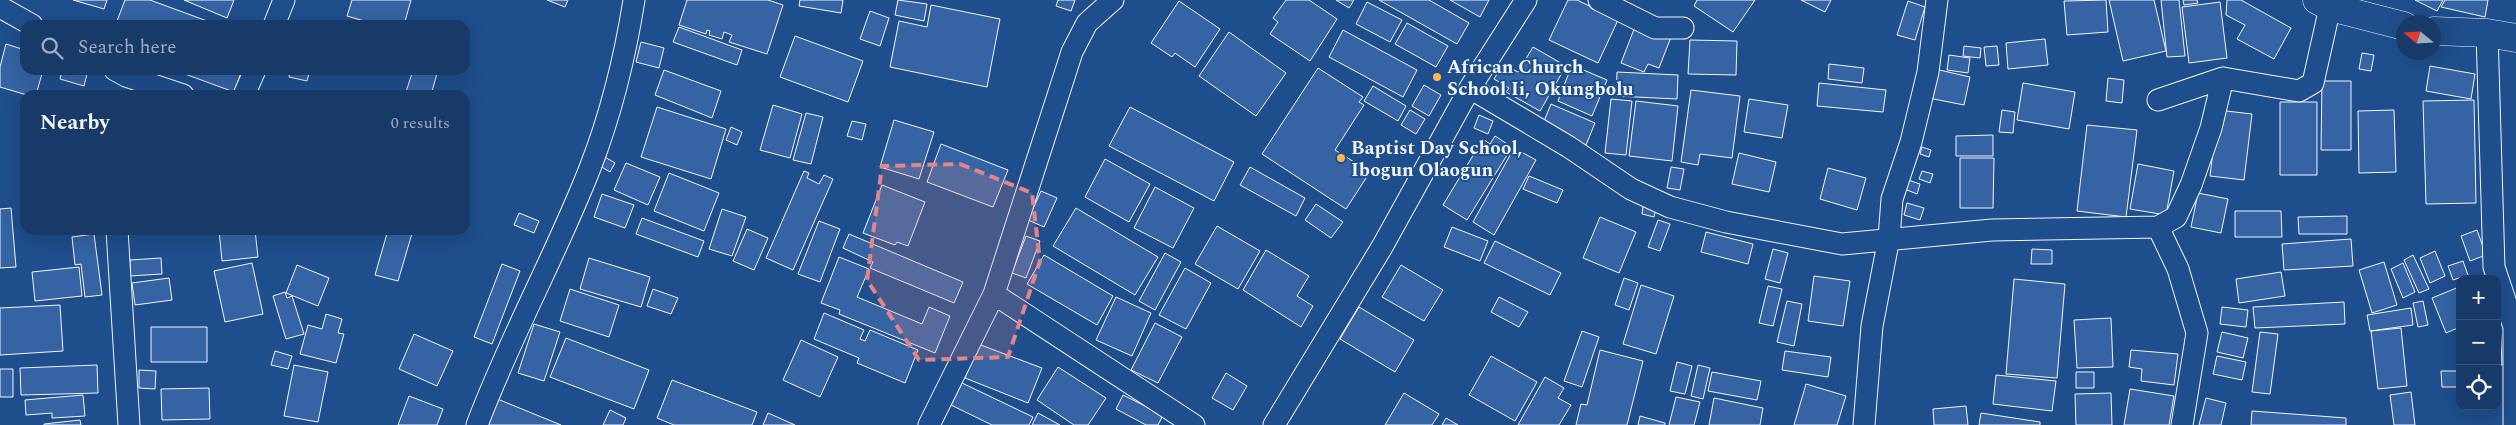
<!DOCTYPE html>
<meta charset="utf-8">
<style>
:root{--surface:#173a69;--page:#244571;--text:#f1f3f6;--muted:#9eadc0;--line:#36547d}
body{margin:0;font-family:Spectral,serif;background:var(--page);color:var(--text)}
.controls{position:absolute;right:15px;bottom:15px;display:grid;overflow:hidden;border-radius:10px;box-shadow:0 5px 20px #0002}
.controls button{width:45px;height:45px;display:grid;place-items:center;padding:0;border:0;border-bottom:1px solid var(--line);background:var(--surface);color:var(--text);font:25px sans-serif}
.compass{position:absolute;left:2396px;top:15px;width:45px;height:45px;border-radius:50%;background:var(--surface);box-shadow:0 5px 20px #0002;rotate:288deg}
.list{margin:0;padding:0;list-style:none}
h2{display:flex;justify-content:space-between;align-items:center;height:65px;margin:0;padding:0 20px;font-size:21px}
h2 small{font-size:16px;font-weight:400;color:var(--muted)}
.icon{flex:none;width:28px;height:28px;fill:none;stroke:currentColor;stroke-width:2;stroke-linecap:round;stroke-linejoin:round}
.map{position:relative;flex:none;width:2516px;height:425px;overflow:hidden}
.search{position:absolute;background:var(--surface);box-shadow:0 5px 20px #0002;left:20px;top:20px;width:450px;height:55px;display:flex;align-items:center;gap:12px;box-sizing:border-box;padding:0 18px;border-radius:15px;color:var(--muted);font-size:19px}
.panel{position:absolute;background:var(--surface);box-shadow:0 5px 20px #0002;left:20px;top:90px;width:450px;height:145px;border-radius:15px}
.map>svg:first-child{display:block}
</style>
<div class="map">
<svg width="2516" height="425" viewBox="0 0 2516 425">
<rect width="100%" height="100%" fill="#1f4e8c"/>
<!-- building -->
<path fill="#3563a3" stroke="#f2f6ff" d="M73 0H107L104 9Z
M125 0H150L218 25H128L117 21Z
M184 0H234L227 18Z
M352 0H411L404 25H378L347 16Z
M547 0H568L565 7Z
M687 0H768L783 5 767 54 729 42 732 35 724 32 722 39 709 35 710 31 707 30 706 34 679 25Z
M800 0H843L841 13 799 6Z
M898 0 927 4 924 21 895 15Z
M1058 0H1075L1071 11 1056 6Z
M1286 0H1309L1337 19 1310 61 1270 34 1278 22 1273 18Z
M1336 0H1354L1349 8Z
M1379 0H1429L1469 23 1457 44Z
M1450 0H1489L1480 17Z
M1568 0H1577L1618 20 1598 63 1549 40Z
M1697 0H1755L1733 32 1694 6Z
M1801 0H1831L1825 12Z
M2106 0 2108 32 2067 35 2064 1Z
M2109 0H2154L2166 51 2123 61Z
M2161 0H2179L2185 56 2167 57Z
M2183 0H2197L2198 3 2184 5Z
M2227 0H2241L2291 28 2274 59 2237 39 2245 25 2226 15Z
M2415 0H2443L2437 11Z
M2445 0H2488L2485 17 2441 7Z
M1179 1 1220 29 1195 67 1175 53 1172 57 1151 43Z
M1908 1 1925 7 1915 40 1897 35Z
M1367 2 1402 20 1390 42 1356 24Z
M2220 2 2227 58 2189 63 2182 7Z
M931 5 1000 19 987 87 890 67 899 21 927 27Z
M870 11 889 18 880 46 860 39Z
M1407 23 1448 46 1436 67 1395 44Z
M1636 24 1671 37 1659 68 1648 64 1644 72 1621 63Z
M679 27 742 50 737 65 673 42Z
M1343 30 1417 70 1403 97 1329 57Z
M1229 32 1286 73 1256 116 1199 76Z
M795 36 863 61 848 102 780 77Z
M2045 39 2048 65 2008 69 2006 43Z
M1690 40 1737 41 1736 75 1688 74Z
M641 42 664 48 659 68 636 62Z
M6 44 25 50V70H43L36 95H27L0 87V67Z
M1964 46 1981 48 1980 58 1963 56Z
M1997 46 1999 65 1986 66 1984 47Z
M1533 47 1566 66 1540 111 1506 92 1509 88 1494 79 1503 64 1518 72Z
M2362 53 2374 55 2371 71 2359 69Z
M1949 55 1970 58 1968 73 1947 70Z
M1829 64 1864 68 1862 83 1828 79Z
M1572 65 1607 80 1592 116 1558 101Z
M2430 66 2475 74 2471 99 2426 91Z
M1318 68 1363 97 1359 102 1364 105 1335 150 1370 172 1346 209 1262 154Z
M1935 69 1970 77 1964 105 1929 98Z
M62 70H88L84 86 60 79Z
M174 70H242L234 92Z
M290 70H310L307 81 289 77Z
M413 70H438L431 95H405Z
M664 70 721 91 712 118 655 95Z
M1617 72 1678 75 1677 99 1616 96Z
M2108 78 2124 80 2122 103 2106 101Z
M2322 81H2351V150H2321Z
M1819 83 1886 90 1883 112 1817 106Z
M2023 83 2075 92 2069 129 2017 120Z
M1424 85 1441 95 1429 116 1412 106Z
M1373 86 1406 106 1398 121 1364 101Z
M1691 90 1740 96 1732 158 1700 154 1698 165 1681 162Z
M1611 99 1632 101 1626 155 1605 153Z
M1749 99 1788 105 1782 138 1744 132Z
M2474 100 2476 203 2426 204 2423 101Z
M1636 101 1678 106 1672 161 1629 156Z
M2280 102H2317V175H2280Z
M1551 104 1595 123 1586 145 1542 126Z
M773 105 802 114 790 158 760 150Z
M657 107 726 129 711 179 641 157Z
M1130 107 1234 162 1214 201 1109 146Z
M1410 110 1425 119 1416 134 1401 125Z
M2002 110 2015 112 2013 133 1999 132Z
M2218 110 2252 114 2244 180 2210 176Z
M2394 110 2396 172 2359 173 2358 111Z
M806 113 823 117 811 164 793 160Z
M1479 115 1493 121 1488 134 1474 128Z
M894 120 934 132 919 179 880 167Z
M852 121 866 124 862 140 847 136Z
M2087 125 2137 130 2126 217 2077 211Z
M731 127 742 132 737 145 726 140Z
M1993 135V156H1956V136Z
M1495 136 1512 147 1467 220 1443 205 1483 139 1490 144Z
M941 144 1008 170 993 207 927 182Z
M1922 147 1931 150 1929 157 1920 154Z
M1514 148 1536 160 1494 235 1473 222Z
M1739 153 1776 162 1769 192 1732 184Z
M605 157 615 163 610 172 600 166Z
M1960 158H1994L1993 208H1960Z
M1105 159 1150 184 1129 222 1085 197Z
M626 163 660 177 648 205 614 190Z
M2138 164 2174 171 2166 215 2130 209Z
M1250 167 1305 198 1296 216 1240 185Z
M1671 167 1684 169 1680 190 1667 188Z
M1828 168 1866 178 1857 210 1820 199Z
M804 171 809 173 807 178 819 184 824 175 833 179 793 270 766 258Z
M1922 171 1933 174 1930 183 1919 179Z
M669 173 719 193 704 231 654 211Z
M1529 176 1563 190 1557 203 1523 189Z
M1905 179 1920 184 1917 194 1902 188Z
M882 185 925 202 908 246 897 242 895 245 863 233Z
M1155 187 1194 208 1173 248 1134 228Z
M1041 191 1057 198 1044 227 1028 220Z
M2198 193 2228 199 2221 233 2191 227Z
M602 194 634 205 625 228 594 217Z
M1907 203 1924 208 1920 220 1904 215Z
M1316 204 1343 222 1331 238 1305 220Z
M1643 206 1656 209 1654 217 1642 214Z
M11 208 16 267 0 268V209Z
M1076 208 1158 257 1135 295 1053 246Z
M722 209 746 217 732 256 709 249Z
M2235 211H2281L2282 237H2235Z
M519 213 539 221 534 233 514 225Z
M2347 216V234H2299L2298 217Z
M1600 217 1636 232 1619 273 1583 258Z
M642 218 704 241 698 257 636 234Z
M1658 220 1670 224 1660 251 1648 247Z
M819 221 840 229 820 282 798 274Z
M1217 226 1260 251 1238 289 1195 264Z
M1452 227 1488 241 1480 261 1444 247Z
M747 229 768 238 754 270 733 261Z
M219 230H255L258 257 222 261Z
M388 230H413L398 281 375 275Z
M2477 230 2486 255 2470 261 2461 236Z
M1706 232 1753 244 1748 264 1701 252Z
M94 234 102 295 85 297 81 264 75 265 72 237Z
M849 234 963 282 954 303 870 268 873 262 843 248Z
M1026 236 1040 241 1026 278 1012 273Z
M2351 239 2353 266 2284 270 2282 244Z
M1495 241 1561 273 1550 295 1484 263Z
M1773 249 1788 253 1780 283 1765 279Z
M2032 249 2052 250V264H2031Z
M1266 250 1309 276 1297 296 1313 306 1301 327 1243 290Z
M2435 251 2445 276 2430 283 2420 258Z
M1165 253 1181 262 1155 310 1139 301Z
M1044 255 1113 296 1097 325 1027 284Z
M2413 255 2429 289 2419 293 2404 260Z
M839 257 869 269 857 297 922 324 929 307 950 316 935 353 839 314 840 310 821 303Z
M161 258 162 274 130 276V260Z
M589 258 650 277 641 307 580 289Z
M2463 261 2468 275 2453 280 2448 266Z
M2384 262 2397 305 2372 313 2359 270Z
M252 263 263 314 225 322 214 271Z
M2403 263 2415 292 2403 298 2391 269Z
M502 264 520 271 492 344 474 337Z
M297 265 329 278 318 306 286 293Z
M1401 265 1443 290 1424 321 1382 297Z
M79 267 82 296 35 301 32 272Z
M1185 268 1211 283 1186 329 1159 315Z
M2281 272 2285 296 2239 303 2236 279Z
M1814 276 1850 281 1843 326 1808 321Z
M169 278 172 300 135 305 132 283Z
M1624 278 1638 283 1629 310 1615 305Z
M2014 279 2065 284 2057 378 2006 374Z
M1641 285 1674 296 1656 354 1623 344Z
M1768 286 1782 289 1773 326 1759 323Z
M2459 287 2460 327 2446 333 2432 298Z
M570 289 619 305 609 337 560 321Z
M653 289 678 298 671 314 647 306Z
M285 292 287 298 292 296 304 334 286 339 273 296Z
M1116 297 1151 313 1132 356 1096 340Z
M1499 297 1528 312 1519 327 1491 312Z
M1787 301 1802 304 1794 346 1777 342Z
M2423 301 2428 325 2418 327 2413 303Z
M2344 302 2345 324 2255 328 2253 307Z
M60 305 63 351 0 355V308Z
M1359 307 1414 340 1395 372 1340 339Z
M2222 307 2248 310 2246 327 2220 324Z
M2411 308 2413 325 2370 331 2367 315Z
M824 313 864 330 860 339 865 341 870 330 918 350 905 383 857 363 859 358 814 339Z
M326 314 342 319 338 333 344 334 336 363 300 354 308 325 322 329Z
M2111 318 2113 367 2077 368 2074 320Z
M2497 322H2500L2502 365H2497Z
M1155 323 1182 337 1158 383 1131 370Z
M534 324 560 332 544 381 518 373Z
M151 327H207V362H151Z
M2401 328 2407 386 2378 389 2371 331Z
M1582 331 1599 337 1582 387 1564 381Z
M2222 332 2248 338 2243 358 2217 352Z
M2260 332 2278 334 2270 394 2252 392Z
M414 334 453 351 437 386 399 369Z
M566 338 649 370 634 409 550 377Z
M801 340 838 357 820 397 783 380Z
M978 344 1042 368 1028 403 965 378Z
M1600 350 1643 361 1627 425H1576L1581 404 1587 405Z
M2131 350 2178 354 2174 385 2141 381 2142 369 2129 367Z
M275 351 292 356 288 369 271 365Z
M1785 351 1831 357 1828 377 1782 370Z
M1491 356 1537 382 1515 421 1469 395Z
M2217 356 2246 362 2242 380 2213 374Z
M1677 362 1692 366 1685 394 1670 391Z
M97 365 98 393 21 395 20 368Z
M294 365 328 372 318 422 284 416Z
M1698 365 1710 368 1703 399 1691 396Z
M1058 367 1106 398 1088 425H1074L1037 400Z
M0 369H13V397H0Z
M139 370 156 371 155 389 139 388Z
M2441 371H2460V387H2442Z
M1712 372 1761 381 1757 400 1708 391Z
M2076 372H2094V388H2076Z
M1226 373 1247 386 1233 410 1212 398Z
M1996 375 2056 381 2052 411 1993 404Z
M1545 377 1564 388 1558 398 1571 405 1559 425H1518Z
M672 380 757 412 752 425H674L657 418Z
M962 383 1033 417 1029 425H992L951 405Z
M1806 384 1846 396 1837 425H1794Z
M209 388 210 419 162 420 161 389Z
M2130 389 2174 396 2169 425H2124Z
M2411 392 2415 425H2394L2390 395Z
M1404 393 1439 414 1432 425H1385Z
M2111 393 2112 425H2076L2075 394Z
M83 395 85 416 52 418V413L26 415 25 400Z
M1123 395 1163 415 1158 425H1146L1116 409Z
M409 396 443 409 437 425H398Z
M1676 397 1700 402 1694 425H1669Z
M495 398 561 425H484Z
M1714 398 1763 408 1760 425H1709Z
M2206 398 2226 403 2221 425H2199Z
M1966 406 1968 425H1934L1933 409Z
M610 410 626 418 623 425H603Z
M2252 411 2346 418V425H2251Z
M768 413 795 425H763Z
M1038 413 1060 425H1032Z
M1981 413 2040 422V425H1979Z
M1640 416 1665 423V425H1638Z
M1446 418 1458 425H1442Z
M80 420 81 425H44V424Z"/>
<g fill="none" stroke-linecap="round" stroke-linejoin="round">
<!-- minor casing -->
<g stroke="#f2f6ff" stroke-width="23">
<path id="minor" d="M1599 0 1655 28H1683
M0 7 32 25
M274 25 284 0
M2487 33 2494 267 2514 327V425
M115 70 126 76 183 95
M1470 88 1569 147 1631 189 1670 207 1726 222 1842 244 1992 230 2158 227 2176 217 2191 185 2211 128 2223 78
M244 95 255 70
M2158 100 2223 78 2299 91 2313 83 2330 7
M2158 227 2178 269 2197 333 2182 425
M117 230 129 425
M994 294 1194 425
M477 425C510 337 556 255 590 168 611 114 625 57 634 0
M929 425 994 294 1072 52 1087 23 1113 0
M1274 425 1382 247 1470 88 1526 0
M1864 425 1872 326 1889 238 1892 199 1911 142 1928 72 1937 0"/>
</g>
<!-- secondary casing -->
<g stroke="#f2f6ff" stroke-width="29">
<path id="secondary" d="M2317 0 2330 7 2404 26
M2434 31 2487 33 2516 38"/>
</g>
<!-- minor -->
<use href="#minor" stroke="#1f4e8c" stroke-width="21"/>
<!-- secondary -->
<use href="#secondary" stroke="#1f4e8c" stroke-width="28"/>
</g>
<!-- marked area -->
<path fill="#e38589" fill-opacity="0.2" stroke="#e38589" stroke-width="4" stroke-dasharray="10 6" stroke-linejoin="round" d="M960 164 1032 193 1040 261 1008 357 919 360 867 280 882 166Z"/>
<!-- markers -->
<g fill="#ffb74d" stroke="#1f4e8c" stroke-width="2">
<circle cx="1437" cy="77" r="5"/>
<circle cx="1341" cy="158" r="5"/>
</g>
<g text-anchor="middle" stroke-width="4" stroke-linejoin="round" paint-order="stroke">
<!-- poi labels -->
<g font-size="19" font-weight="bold" fill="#f2f6ff" stroke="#1f4e8c" text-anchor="start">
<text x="1447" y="73">African Church<tspan x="1447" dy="22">School Ii, Okungbolu</tspan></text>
<text x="1351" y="154">Baptist Day School,<tspan x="1351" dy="22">Ibogun Olaogun</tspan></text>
</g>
</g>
</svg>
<div class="controls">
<button>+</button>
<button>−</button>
<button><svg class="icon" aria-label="locate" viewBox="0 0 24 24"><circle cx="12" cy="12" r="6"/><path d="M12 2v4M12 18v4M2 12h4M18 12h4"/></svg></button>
</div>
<svg class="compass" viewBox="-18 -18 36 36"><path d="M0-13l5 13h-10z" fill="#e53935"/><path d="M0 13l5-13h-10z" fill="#9eadc0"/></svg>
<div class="search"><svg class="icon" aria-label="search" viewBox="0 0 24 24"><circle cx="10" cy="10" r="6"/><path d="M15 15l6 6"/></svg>Search here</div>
<section class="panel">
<h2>Nearby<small>0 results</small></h2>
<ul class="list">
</ul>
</section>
</div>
